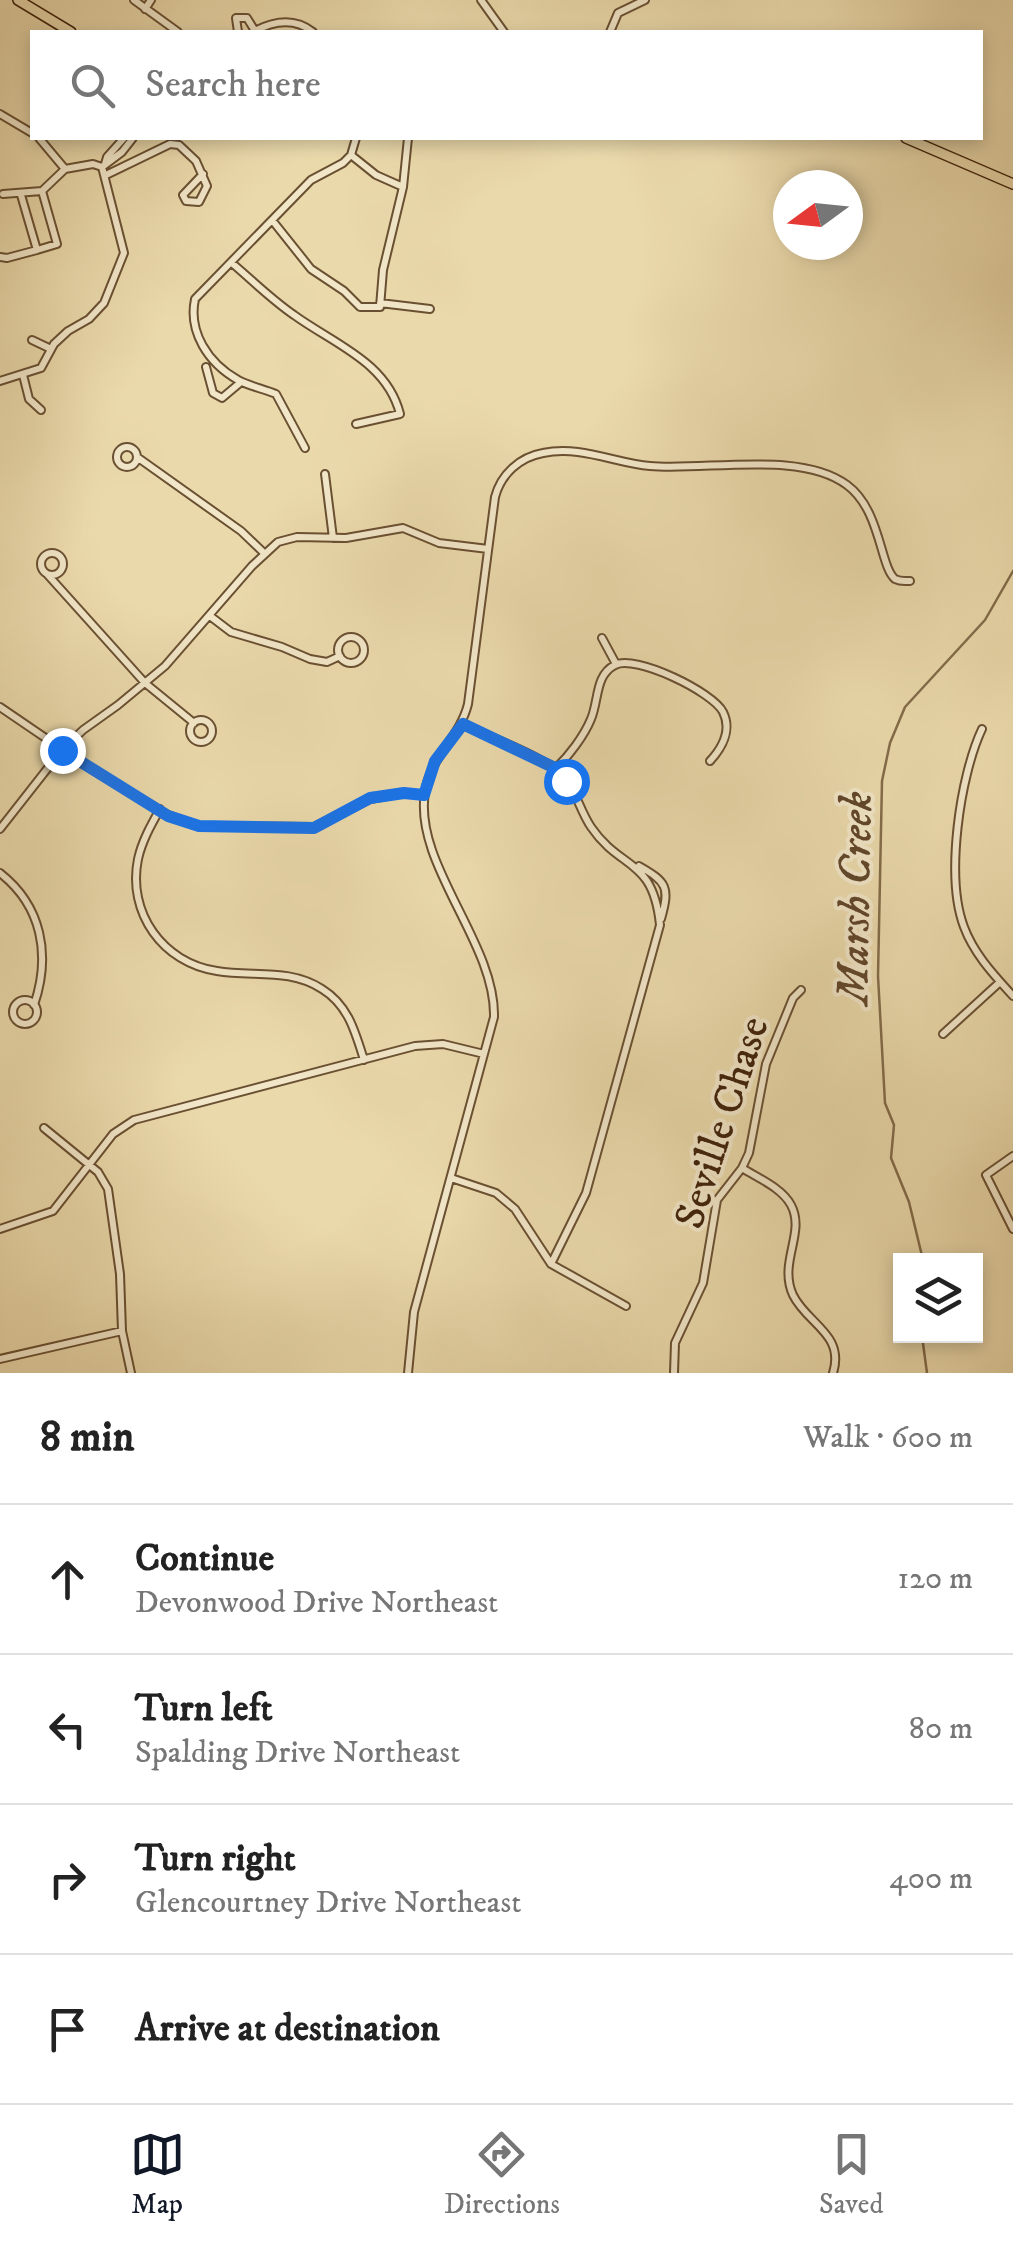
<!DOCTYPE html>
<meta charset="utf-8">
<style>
:root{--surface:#fff;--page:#f6f6f6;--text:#222;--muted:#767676;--line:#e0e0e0;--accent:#111827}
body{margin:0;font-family:"IM FELL DW Pica",serif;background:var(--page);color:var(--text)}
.controls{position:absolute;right:30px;bottom:30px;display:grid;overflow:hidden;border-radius:0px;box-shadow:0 5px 15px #0003}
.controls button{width:90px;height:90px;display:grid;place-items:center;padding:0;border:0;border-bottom:2px solid var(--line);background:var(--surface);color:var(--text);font:50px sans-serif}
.compass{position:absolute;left:773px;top:170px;width:90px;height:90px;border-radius:50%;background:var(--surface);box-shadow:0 5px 15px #0003;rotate:255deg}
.stop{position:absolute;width:30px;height:30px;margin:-22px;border:8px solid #1a73e8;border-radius:50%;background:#fff}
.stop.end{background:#1a73e8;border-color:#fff;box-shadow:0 2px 10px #0008}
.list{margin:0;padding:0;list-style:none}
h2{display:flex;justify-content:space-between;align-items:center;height:130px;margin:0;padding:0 40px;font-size:42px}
h2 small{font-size:32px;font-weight:400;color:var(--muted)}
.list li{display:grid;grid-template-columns:65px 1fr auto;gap:30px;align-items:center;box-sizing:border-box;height:150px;padding:0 40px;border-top:2px solid var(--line)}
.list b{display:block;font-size:38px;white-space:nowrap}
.list p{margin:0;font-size:32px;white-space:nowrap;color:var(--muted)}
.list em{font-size:32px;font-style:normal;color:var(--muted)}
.icon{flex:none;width:55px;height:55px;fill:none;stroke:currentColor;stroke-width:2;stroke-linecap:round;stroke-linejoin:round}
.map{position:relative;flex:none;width:1013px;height:1373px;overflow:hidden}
.search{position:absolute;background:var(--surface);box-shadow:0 5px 15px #0003;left:30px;right:30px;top:30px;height:110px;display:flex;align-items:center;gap:25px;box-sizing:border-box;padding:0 35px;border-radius:0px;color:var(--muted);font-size:38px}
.sheet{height:730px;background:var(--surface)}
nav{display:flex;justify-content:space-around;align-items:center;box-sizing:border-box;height:140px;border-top:2px solid var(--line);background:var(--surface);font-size:28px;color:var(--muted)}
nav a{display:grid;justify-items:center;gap:5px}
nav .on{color:var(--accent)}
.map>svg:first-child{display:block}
</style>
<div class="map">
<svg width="1013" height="1373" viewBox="0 0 1013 1373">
<rect width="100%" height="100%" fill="#ead9ab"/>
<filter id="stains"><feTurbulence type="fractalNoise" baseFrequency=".002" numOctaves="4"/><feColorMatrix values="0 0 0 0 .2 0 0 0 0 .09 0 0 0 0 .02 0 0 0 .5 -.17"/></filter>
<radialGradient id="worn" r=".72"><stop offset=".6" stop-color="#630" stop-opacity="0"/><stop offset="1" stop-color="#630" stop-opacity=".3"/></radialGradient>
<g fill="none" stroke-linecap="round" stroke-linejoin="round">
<!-- stream -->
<path stroke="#836b4a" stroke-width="2.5" d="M923 1260 909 1202 891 1158 894 1125 885 1103 878 976 882 781 890 743 905 707 985 620 1013 571
M922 1336 927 1373"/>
<!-- street casing -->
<g stroke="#6a5032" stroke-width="10">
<path id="street" d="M134 0 178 32
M481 0 504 32
M145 9 151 0
M238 32 236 18H247L255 31
M253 32C273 21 294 17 313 32
M610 32 618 13 645 0
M0 114 32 133
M39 138 65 169 93 164 102 167
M351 155 376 175 403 187
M105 164 107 157 124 138
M102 167 122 152 133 138
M106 175 170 144 179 145 196 161 207 186 199 202 186 201 183 195 203 174
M3 194 42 191 65 169
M272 220 311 269 344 291 360 307H380L383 270 403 187 408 138
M37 250 57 244 42 191
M0 257 7 258 37 250 21 195
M233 264C253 281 272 300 294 315 334 344 387 362 400 414L356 424
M380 303 430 309
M32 340 51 349
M206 367 213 393 222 398 241 382
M23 375 29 399 41 410
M0 381 41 368 54 344 68 331 89 319 104 303 124 253 102 167
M117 457a10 10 0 1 1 20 0a10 10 0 1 1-20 0Z
M305 448 276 394C264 389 249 386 238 380 208 363 188 332 195 299L311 180 343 163 351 155 356 138
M137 457 241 531 264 553
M325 474 333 538
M41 564a11 11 0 1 1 22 0a11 11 0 1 1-22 0Z
M47 574 145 683 194 723
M210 616 231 632 282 647 310 659 327 662 340 656
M338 650a13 13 0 1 1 26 0a13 13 0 1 1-26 0Z
M602 638 616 664
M0 707 91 769 168 815 199 826 314 827 370 799 404 793 424 795
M190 731a11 11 0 1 1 22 0a11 11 0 1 1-22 0Z
M463 724C491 738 530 751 555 769 575 783 578 808 591 827 621 871 653 857 660 925L586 1193 551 1264
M982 729C960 776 945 877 964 927 974 954 994 975 1013 996
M555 769C569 756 584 736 591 719 599 700 595 675 615 665 635 654 713 692 723 712 732 730 722 748 710 761
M160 809C151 825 142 841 138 859 127 913 163 963 217 971 253 977 290 968 322 989 348 1005 355 1031 364 1060
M0 829 62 750 83 730 118 705 165 666 252 566 278 542 297 537 346 538 403 528 439 543 488 549
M639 866C667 882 670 887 661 919
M0 873C42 906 51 955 34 1005
M13 1012a12 12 0 1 1 24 0a12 12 0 1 1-24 0Z
M943 1034 1000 982
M44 1128 98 1172 108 1189 120 1274 122 1331 131 1373
M1013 1156 986 1175 1013 1229
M742 1168C758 1178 782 1188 791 1205 806 1233 778 1262 793 1295 807 1324 845 1334 833 1373
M451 1178 496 1193 515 1209 551 1264 626 1306
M0 1229 53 1211 113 1134 134 1120 415 1046 443 1044 484 1054
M0 1359 122 1331
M408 1373 414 1312 494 1017C496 943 413 864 425 792 430 757 460 737 468 704L495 497C501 474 520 457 543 453 580 445 615 463 650 466 705 471 801 450 847 485 881 510 880 567 895 579 901 582 904 581 910 581
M674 1373 675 1343 703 1283 717 1200 742 1168 749 1153 766 1064 793 998 801 990"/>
</g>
<!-- primary casing -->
<g stroke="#3f220a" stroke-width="12">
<path id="primary" d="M18 0 71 32
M906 138 1013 184"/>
</g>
<!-- street -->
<use href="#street" stroke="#f1e6c8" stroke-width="6"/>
<!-- primary -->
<use href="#primary" stroke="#ead9ab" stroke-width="9"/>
</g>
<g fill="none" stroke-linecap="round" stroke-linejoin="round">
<!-- route -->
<path stroke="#1a73e8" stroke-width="12" d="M62 750 168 816 199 826 314 828 370 798 404 793 424 795 435 761 463 724 555 768 566 781"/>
</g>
<g text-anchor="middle" stroke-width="8" stroke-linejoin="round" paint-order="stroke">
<!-- street labels -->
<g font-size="42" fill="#3f220a" stroke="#f1e6c8">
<text transform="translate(720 1122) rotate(-72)" y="15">Seville Chase</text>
</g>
<!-- water labels -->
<g font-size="45" font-style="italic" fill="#61462a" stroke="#f1e6c8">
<text transform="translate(853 898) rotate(-89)" y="16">Marsh Creek</text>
</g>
</g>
<rect width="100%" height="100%" filter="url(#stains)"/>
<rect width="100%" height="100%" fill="url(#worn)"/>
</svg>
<div class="controls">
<button><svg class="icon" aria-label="layers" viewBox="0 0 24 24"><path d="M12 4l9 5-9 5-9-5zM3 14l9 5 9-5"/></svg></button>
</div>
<svg class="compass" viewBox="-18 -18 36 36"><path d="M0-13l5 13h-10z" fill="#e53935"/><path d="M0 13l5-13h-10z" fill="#767676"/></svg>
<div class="stop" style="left:566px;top:781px"></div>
<div class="stop end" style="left:62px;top:750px"></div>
<div class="search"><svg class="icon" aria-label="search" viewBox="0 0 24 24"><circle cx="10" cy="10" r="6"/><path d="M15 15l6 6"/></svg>Search here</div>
</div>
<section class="sheet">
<h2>8 min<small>Walk · 600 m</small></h2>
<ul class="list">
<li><svg class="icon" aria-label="ahead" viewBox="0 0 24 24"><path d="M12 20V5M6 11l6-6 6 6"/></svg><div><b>Continue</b><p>Devonwood Drive Northeast</p></div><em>120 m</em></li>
<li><svg class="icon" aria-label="left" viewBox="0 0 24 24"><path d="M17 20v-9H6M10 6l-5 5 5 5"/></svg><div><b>Turn left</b><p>Spalding Drive Northeast</p></div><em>80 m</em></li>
<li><svg class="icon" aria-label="right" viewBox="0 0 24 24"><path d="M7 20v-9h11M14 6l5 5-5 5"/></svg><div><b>Turn right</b><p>Glencourtney Drive Northeast</p></div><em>400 m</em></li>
<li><svg class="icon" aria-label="arrive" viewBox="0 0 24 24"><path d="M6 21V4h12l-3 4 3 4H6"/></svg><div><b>Arrive at destination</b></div></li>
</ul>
</section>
<nav>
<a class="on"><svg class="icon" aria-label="map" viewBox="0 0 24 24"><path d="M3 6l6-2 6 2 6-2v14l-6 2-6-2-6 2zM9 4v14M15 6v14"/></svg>Map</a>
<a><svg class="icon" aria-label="directions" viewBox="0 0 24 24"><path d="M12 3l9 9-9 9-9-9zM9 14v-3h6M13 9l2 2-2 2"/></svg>Directions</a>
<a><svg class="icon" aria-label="saved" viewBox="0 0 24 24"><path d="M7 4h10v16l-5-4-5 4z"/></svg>Saved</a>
</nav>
